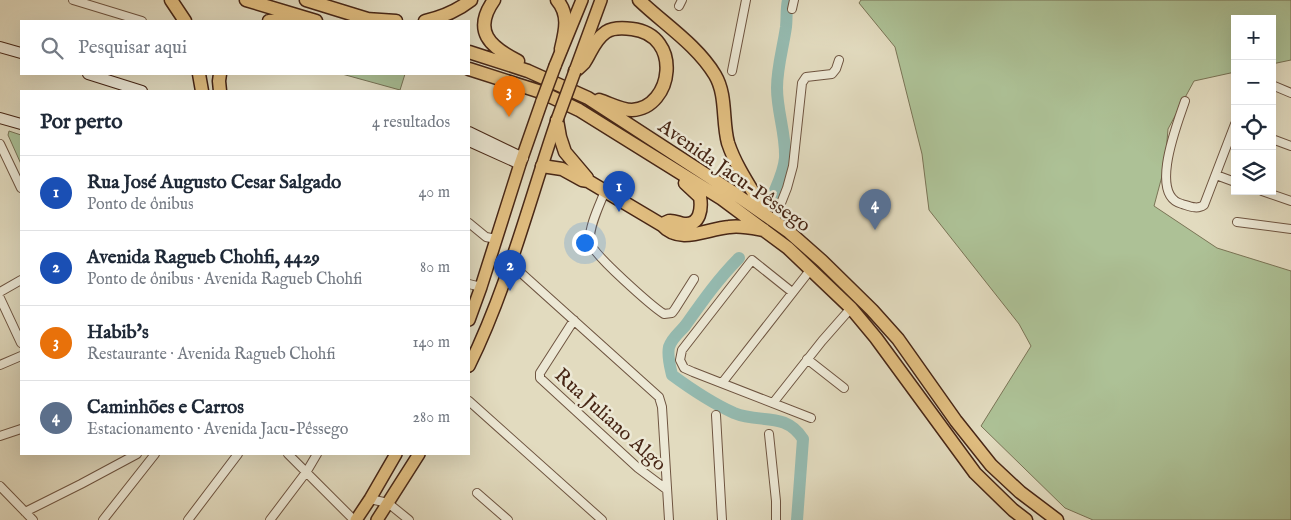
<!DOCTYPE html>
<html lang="pt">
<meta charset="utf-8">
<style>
:root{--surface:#fff;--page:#f2f2f3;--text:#1f2937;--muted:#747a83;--line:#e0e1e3;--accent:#d93025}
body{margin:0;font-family:"IM FELL English",serif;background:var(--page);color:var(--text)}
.controls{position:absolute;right:15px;top:15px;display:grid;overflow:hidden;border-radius:0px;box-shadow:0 5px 20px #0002}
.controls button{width:45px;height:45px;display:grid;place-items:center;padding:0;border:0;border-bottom:1px solid var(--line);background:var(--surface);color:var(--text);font:25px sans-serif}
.you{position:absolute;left:584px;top:242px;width:18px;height:18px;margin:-12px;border:4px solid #fff;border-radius:50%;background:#1a73e8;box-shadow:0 0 0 8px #1a73e833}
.badge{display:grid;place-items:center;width:32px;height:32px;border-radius:50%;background:var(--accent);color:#fff;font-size:16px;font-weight:700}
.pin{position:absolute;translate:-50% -41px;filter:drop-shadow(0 1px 2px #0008)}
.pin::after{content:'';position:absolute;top:26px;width:18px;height:15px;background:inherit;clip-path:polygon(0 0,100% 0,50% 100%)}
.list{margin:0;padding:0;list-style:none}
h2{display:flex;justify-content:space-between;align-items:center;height:65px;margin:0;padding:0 20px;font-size:21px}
h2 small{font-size:16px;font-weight:400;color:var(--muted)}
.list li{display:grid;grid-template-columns:32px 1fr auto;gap:15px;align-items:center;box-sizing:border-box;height:75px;padding:0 20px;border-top:1px solid var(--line)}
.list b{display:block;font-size:19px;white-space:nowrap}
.list p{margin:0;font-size:16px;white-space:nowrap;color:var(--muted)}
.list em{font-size:16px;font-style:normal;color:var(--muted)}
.icon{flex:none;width:28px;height:28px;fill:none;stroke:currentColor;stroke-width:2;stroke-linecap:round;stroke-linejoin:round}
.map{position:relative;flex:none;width:1291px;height:520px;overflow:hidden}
.search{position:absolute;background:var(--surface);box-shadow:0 5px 20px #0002;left:20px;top:20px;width:450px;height:55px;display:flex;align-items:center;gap:12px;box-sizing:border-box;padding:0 18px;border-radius:0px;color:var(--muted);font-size:19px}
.panel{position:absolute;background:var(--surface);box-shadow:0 5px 20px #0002;left:20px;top:90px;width:450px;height:365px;border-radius:0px}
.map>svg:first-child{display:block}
</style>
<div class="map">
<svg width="1291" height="520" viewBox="0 0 1291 520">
<rect width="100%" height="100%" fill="#e2dbbf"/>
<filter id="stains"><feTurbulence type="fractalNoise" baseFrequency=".004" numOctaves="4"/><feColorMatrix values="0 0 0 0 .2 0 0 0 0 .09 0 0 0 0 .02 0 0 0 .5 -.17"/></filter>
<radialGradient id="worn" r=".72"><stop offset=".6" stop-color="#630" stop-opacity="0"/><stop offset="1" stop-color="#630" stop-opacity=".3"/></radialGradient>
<!-- green -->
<path fill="#adc196" stroke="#7a7456" d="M861 0H1291V60L1272 64V19H1235V72L1194 81 1168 129 1165 165 1154 206 1217 248 1291 271V520H1093L1065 508 981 426 1031 346 1019 324 929 210 922 154 895 47 859 3Z
M342 74H405L400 90Z
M9 131 21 135V164L8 135Z"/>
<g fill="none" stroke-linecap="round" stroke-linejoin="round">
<!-- river -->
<path stroke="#95bbb1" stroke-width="12" d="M773 195C778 183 784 171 785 158 786 134 777 112 777 88 777 67 783 48 786 27 787 18 786 9 788 0
M739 258C718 279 702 302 685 326 679 333 672 338 669 347 667 356 670 366 672 375 691 389 712 403 734 413 760 424 785 411 803 439L797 520"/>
<!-- minor casing -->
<g stroke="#6e5440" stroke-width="10">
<path id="minor" d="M73 0 142 21
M679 6 682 0
M792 9 794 0
M732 71 746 0
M1272 85 1291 93
M1185 101C1178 122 1148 196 1182 204 1189 206 1197 210 1204 205L1235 124
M1272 139 1291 146
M0 144 21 188
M1216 175 1235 182
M605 191C600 204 588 228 590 242 592 254 653 307 664 314L672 313 675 309 694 279
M1262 191 1291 201
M774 221 787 188 793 166 802 83 806 77 832 74 836 69 839 60
M1237 222 1291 229
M469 223 486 237 496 239
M510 263 659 397 662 407 669 520
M469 284 481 287
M0 292 21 280
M792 292 752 260 682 350 680 360 684 368 693 372 811 418
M0 298 21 343
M574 320 540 373V378L638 468 666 489
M807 359 844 388
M0 365 21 356
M722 383 811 269
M469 401 602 520
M773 403 822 341 851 308
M716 415 722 520
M769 434 776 501V520
M0 436 21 429
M288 454 354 520
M0 486 33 520
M477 493 508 520
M370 499 388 503 409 520
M25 512 81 484 137 454
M103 520 155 454
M188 520 238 454
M270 520 307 471 317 454"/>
</g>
<!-- secondary casing -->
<g stroke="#482716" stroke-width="12">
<path id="secondary" d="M0 47 21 53
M88 74 142 91
M0 118 21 124
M469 132 523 158
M469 141 520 164"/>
</g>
<!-- primary casing -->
<g stroke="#482716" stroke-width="14">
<path id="primary" d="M555 66 582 0
M575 71 601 0
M469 320 481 287 520 164 542 101
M469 366C507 289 529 202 557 120
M356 520 370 499 396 454
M377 520 419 454"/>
</g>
<!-- trunk casing -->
<g stroke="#482716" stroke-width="15">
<path id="trunk" d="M171 0 185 21
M246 0 316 21
M306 0 374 21
M494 0C472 31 490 47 518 61
M557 0C570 15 565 32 561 49
M639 0C664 24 697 45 715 75 727 95 722 121 728 143 736 167 751 188 764 210
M366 19 396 21
M269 21 283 20 298 21
M425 21C443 17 457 11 471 0
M469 52 528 71 588 98 731 191 788 231 822 261 872 310 898 339 956 421 991 465 1020 492 1057 520
M469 69 541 92 579 110 722 199 788 248 851 308 876 338 975 473 1013 510 1026 520
M575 71C578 69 581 66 584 63 591 53 594 40 606 32 612 28 624 28 632 29 683 35 673 108 632 110 621 110 609 103 599 100
M199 74 202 91
M220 91 219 81 220 74
M557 120 560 137 565 152 587 178
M542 166 562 169 582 180 588 181 662 225C680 245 706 229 729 227 740 225 753 228 764 230
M662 225C664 223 666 222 669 221 674 220 680 224 685 224 700 225 702 209 700 197L685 183"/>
</g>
<!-- minor -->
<use href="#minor" stroke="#ece8d5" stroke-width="8"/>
<!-- secondary -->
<use href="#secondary" stroke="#ece8d5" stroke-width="10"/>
<!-- primary -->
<use href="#primary" stroke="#e1be80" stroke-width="11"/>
<!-- trunk -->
<use href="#trunk" stroke="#e1be80" stroke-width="12"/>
<!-- primary-bridge casing -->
<g stroke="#482716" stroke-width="14" stroke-linecap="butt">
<path id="primary-bridge" d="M542 101 555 66
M557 120 575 71"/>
</g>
<!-- primary-bridge -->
<use href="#primary-bridge" stroke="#e1be80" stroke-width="11"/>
</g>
<g text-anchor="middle" stroke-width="5" stroke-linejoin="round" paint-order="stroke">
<!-- street labels -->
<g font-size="20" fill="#482716" stroke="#ece8d5">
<text transform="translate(735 175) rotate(35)" y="7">Avenida Jacu-Pêssego</text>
<text transform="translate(611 419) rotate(42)" y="7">Rua Juliano Algo</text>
</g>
</g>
<rect width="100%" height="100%" filter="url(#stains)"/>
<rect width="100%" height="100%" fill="url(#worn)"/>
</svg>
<div class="controls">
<button>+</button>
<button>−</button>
<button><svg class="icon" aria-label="locate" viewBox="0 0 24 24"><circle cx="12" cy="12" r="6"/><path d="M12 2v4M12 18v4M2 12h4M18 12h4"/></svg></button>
<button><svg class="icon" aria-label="layers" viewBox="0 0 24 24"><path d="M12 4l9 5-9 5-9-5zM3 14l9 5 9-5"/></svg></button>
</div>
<div class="you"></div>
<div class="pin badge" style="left:619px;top:212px;background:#1a4fb4">1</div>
<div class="pin badge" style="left:510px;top:291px;background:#1a4fb4">2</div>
<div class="pin badge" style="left:509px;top:117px;background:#e8710a">3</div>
<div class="pin badge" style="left:875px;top:230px;background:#5c6f8a">4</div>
<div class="search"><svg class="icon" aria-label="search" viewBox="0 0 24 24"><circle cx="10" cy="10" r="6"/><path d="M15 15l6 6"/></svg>Pesquisar aqui</div>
<section class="panel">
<h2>Por perto<small>4 resultados</small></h2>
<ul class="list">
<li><span class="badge" style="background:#1a4fb4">1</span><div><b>Rua José Augusto Cesar Salgado</b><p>Ponto de ônibus</p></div><em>40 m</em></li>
<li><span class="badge" style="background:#1a4fb4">2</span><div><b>Avenida Ragueb Chohfi, 4429</b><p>Ponto de ônibus · Avenida Ragueb Chohfi</p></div><em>80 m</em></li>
<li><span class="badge" style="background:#e8710a">3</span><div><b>Habib's</b><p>Restaurante · Avenida Ragueb Chohfi</p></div><em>140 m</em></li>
<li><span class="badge" style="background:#5c6f8a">4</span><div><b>Caminhões e Carros</b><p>Estacionamento · Avenida Jacu-Pêssego</p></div><em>280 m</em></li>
</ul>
</section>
</div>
